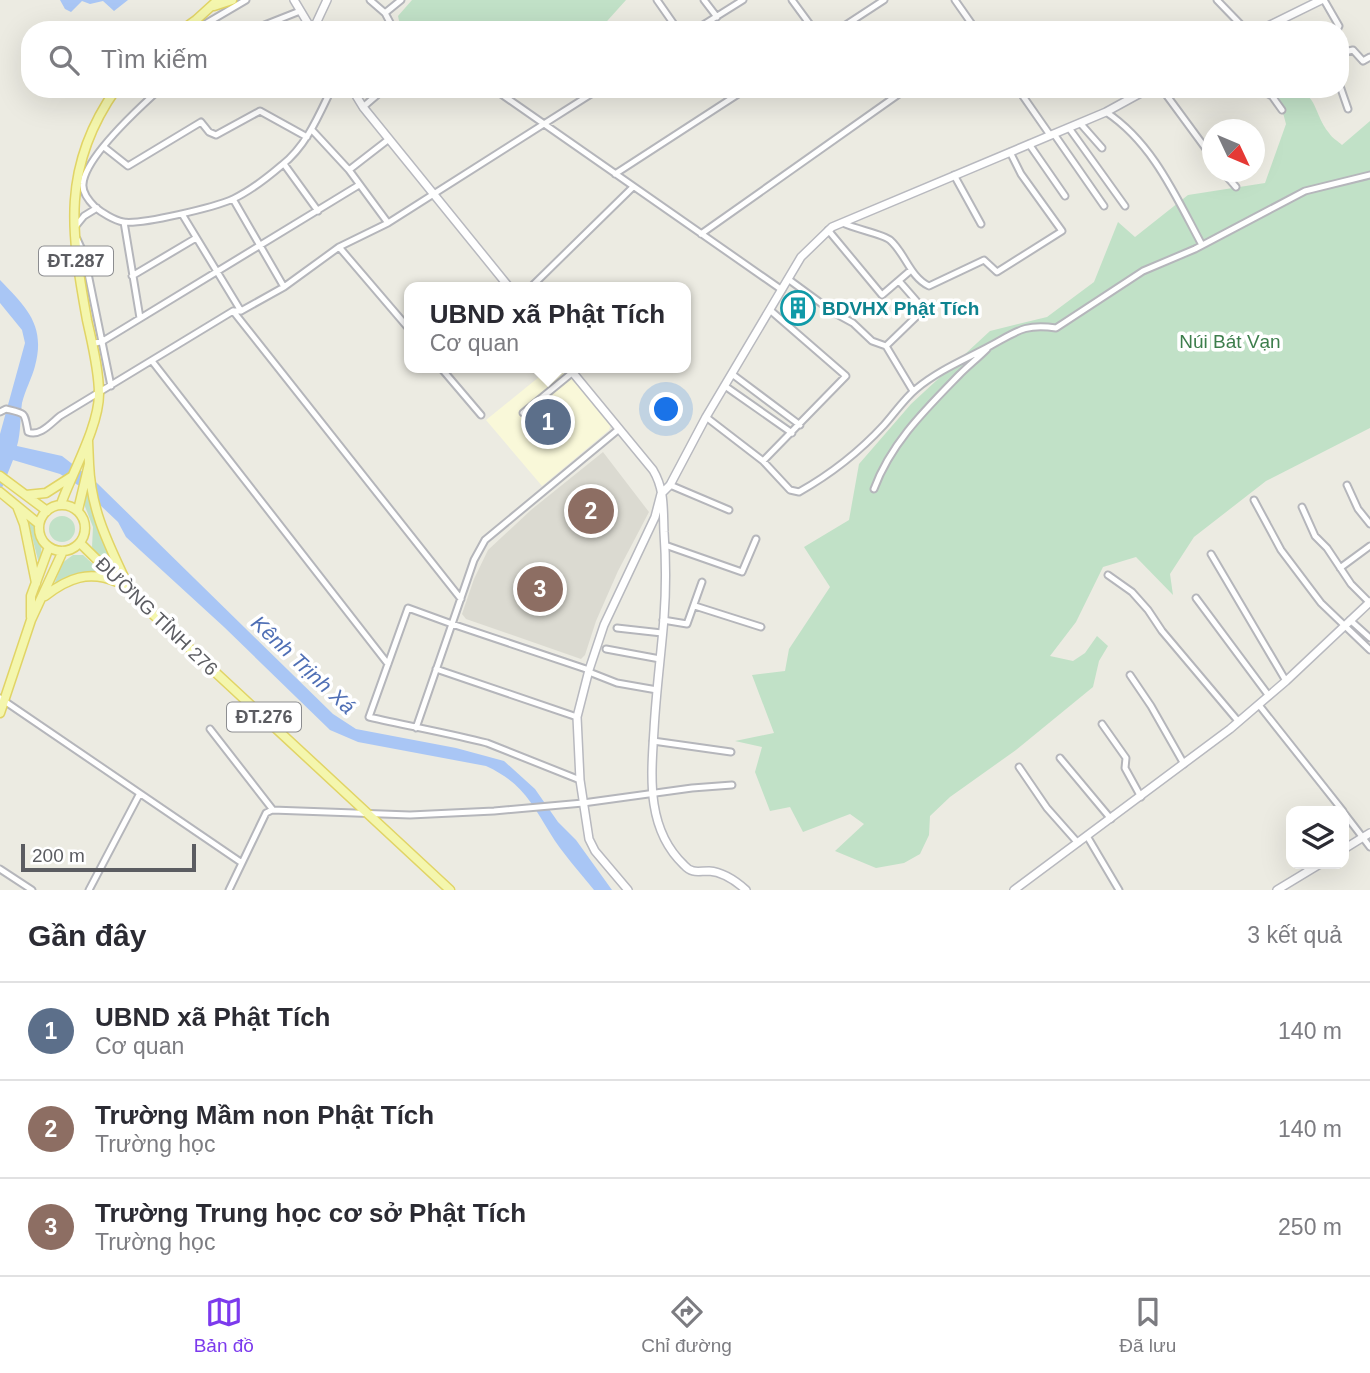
<!DOCTYPE html>
<html lang="vi">
<meta charset="utf-8">
<style>
:root{--surface:#fff;--page:#f7f7f7;--text:#2b2b33;--muted:#7c7c81;--line:#e1e1e2;--accent:#7c3aed}
body{margin:0;font-family:Arial,sans-serif;background:var(--page);color:var(--text)}
.controls{position:absolute;right:21px;bottom:21px;display:grid;overflow:hidden;border-radius:14px;box-shadow:0 7px 28px #0002}
.controls button{width:63px;height:63px;display:grid;place-items:center;padding:0;border:0;border-bottom:2px solid var(--line);background:var(--surface);color:var(--text);font:35px sans-serif}
.compass{position:absolute;left:1202px;top:119px;width:63px;height:63px;border-radius:50%;background:var(--surface);box-shadow:0 7px 28px #0002;rotate:134deg}
.scale{position:absolute;left:21px;bottom:18px;width:175px;box-sizing:border-box;padding-left:7px;border:4px solid #5b5c61;border-top:0;font-size:19px;line-height:24px;white-space:nowrap;color:#5b5c61;-webkit-text-stroke:5px #fff;paint-order:stroke}
.you{position:absolute;left:667px;top:410px;width:24px;height:24px;margin:-18px;border:5px solid #fff;border-radius:50%;background:#1a73e8;box-shadow:0 0 0 10px #1a73e833}
.badge{display:grid;place-items:center;width:46px;height:46px;border-radius:50%;background:var(--accent);color:#fff;font-size:23px;font-weight:700}
.pin{position:absolute;translate:-50% -50%;border:4px solid #fff;box-shadow:0 2px 7px #0006}
.popup{position:absolute;left:404px;top:282px;width:287px;height:91px;box-sizing:border-box;display:grid;place-content:center;border-radius:14px;background:var(--surface);filter:drop-shadow(0 2px 5px #0005);font-size:23px;white-space:nowrap;color:var(--muted)}
.popup b{font-size:26px;color:var(--text)}
.popup::after{content:'';position:absolute;left:50%;top:100%;margin-left:-14px;border:14px solid transparent;border-top-color:var(--surface)}
.list{margin:0;padding:0;list-style:none}
h2{display:flex;justify-content:space-between;align-items:center;height:91px;margin:0;padding:0 28px;font-size:30px}
h2 small{font-size:23px;font-weight:400;color:var(--muted)}
.list li{display:grid;grid-template-columns:46px 1fr auto;gap:21px;align-items:center;box-sizing:border-box;height:98px;padding:0 28px;border-top:2px solid var(--line)}
.list b{display:block;font-size:26px;white-space:nowrap}
.list p{margin:0;font-size:23px;white-space:nowrap;color:var(--muted)}
.list em{font-size:23px;font-style:normal;color:var(--muted)}
.icon{flex:none;width:38px;height:38px;fill:none;stroke:currentColor;stroke-width:2;stroke-linecap:round;stroke-linejoin:round}
.map{position:relative;flex:none;width:1370px;height:890px;overflow:hidden}
.search{position:absolute;background:var(--surface);box-shadow:0 7px 28px #0002;left:21px;right:21px;top:21px;height:77px;display:flex;align-items:center;gap:18px;box-sizing:border-box;padding:0 24px;border-radius:28px;color:var(--muted);font-size:26px}
.sheet{height:385px;background:var(--surface)}
nav{display:flex;justify-content:space-around;align-items:center;box-sizing:border-box;height:98px;border-top:2px solid var(--line);background:var(--surface);font-size:19px;color:var(--muted)}
nav a{display:grid;justify-items:center;gap:4px}
nav .on{color:var(--accent)}
.map>svg:first-child{display:block}
</style>
<div class="map">
<svg width="1370" height="890" viewBox="0 0 1370 890">
<rect width="100%" height="100%" fill="#ecebe2"/>
<!-- commercial -->
<path fill="#f9f8d9" d="M550 368H565L566 374 576 381 611 424 609 430 542 486 486 420Z"/>
<!-- education -->
<path fill="#dbdad1" d="M603 452 649 512 618 571 596 621 585 655 581 659 466 619 462 614 474 579 488 550 531 510Z"/>
<!-- green -->
<path fill="#c1e1c7" d="M412 0H626L599 30H401L398 16Z
M1283 89C1320 89 1311 111 1329 133 1332 138 1338 141 1342 145L1370 121V428L1266 481 1194 537 1170 574 1173 595 1136 557 1103 567 1076 622 1050 656 1073 661 1085 653 1097 636 1108 646 1099 661 1093 687 1016 750 950 797 930 816 929 835 920 854 904 863 876 868 835 851 864 824 850 814 803 832 790 807 770 811 755 772 762 747 735 741 774 733 752 675 785 671 789 649 830 587 804 547 849 520 859 464 911 404 990 331 1047 317 1094 282 1118 222 1135 237 1188 195 1265 183 1286 124 1278 94Z
M88 489 97 525 118 575 98 556 92 547 93 527 84 504Z
M49 529a13 13 0 1 1 26 0a13 13 0 1 1-26 0Z
M27 517C41 527 44 549 39 564Z
M73 555H83L104 574 77 575 54 585 62 563Z"/>
<!-- water -->
<path fill="#a9c6f5" d="M60 0H128L114 11 103 1 90 4 82 1 71 12 65 9Z
M0 280C26 307 46 325 35 366 32 378 25 390 22 403 20 417 21 432 17 446L62 456 97 483 333 714 356 729 456 748 504 761 535 789 558 822 576 840 612 890H594C579 871 562 853 550 833 531 802 521 782 486 766L358 742 330 730 224 627 141 551 126 537 118 522 81 487 60 474 13 460 0 493V434L25 343 22 330 0 303Z"/>
<g fill="none" stroke-linecap="round" stroke-linejoin="round">
<!-- street casing -->
<g stroke="#b5b6bb" stroke-width="9">
<path id="street" d="M370 0 385 13 394 30
M657 0 678 30
M704 0 717 17
M792 0 814 30
M955 0 976 30
M1217 0 1246 30
M1324 0 1339 26 1337 30
M385 13 401 0
M195 30 246 0
M252 30 300 11
M695 30 743 0
M838 30 884 0
M1340 45 1344 52 1353 50 1363 61 1370 57
M1340 86 1348 109
M160 89C140 107 85 157 83 184 82 193 89 201 95 207 102 213 114 220 123 222 142 225 215 207 233 199 250 191 268 177 282 165 306 146 318 117 331 90
M494 89 782 290
M1018 89 1050 135
M1162 89 1212 157
M1260 89 1272 96 1282 110
M363 107 384 89
M1106 112C1153 143 1176 197 1202 245
M1080 123 1102 148
M1069 128 1125 206
M312 130 349 170 388 223
M1054 134 1104 206
M1029 144 1065 196
M104 147 128 166 201 122 209 132 216 135 260 111 307 137
M284 164 318 211
M349 170 389 139
M1223 172 1236 187
M615 174 746 89
M954 175 981 224
M233 199 284 287
M182 214 241 311
M124 222 140 318
M843 223C855 229 883 234 890 240 905 253 910 277 929 286L984 260 997 272 1062 231 1021 174 1010 152
M75 227 84 216 97 208
M828 230 882 295 911 270
M701 234 906 89
M77 239 84 254 111 386
M339 247 410 330
M132 276 196 238
M788 279 833 312 853 323 872 341 886 346 913 391
M899 281 926 312
M531 287 633 187
M233 311 461 599
M92 344 103 341 359 185
M886 346 918 315
M152 361 388 664
M441 368 481 415
M732 374 800 425
M725 386 792 433
M0 412 6 409C27 414 24 412 28 432 40 437 51 423 60 416L233 311H241L284 287 339 247 388 223 599 89
M523 413 573 372
M706 417 763 461 790 490 799 492C831 474 859 452 884 425 894 414 904 399 916 389 939 370 964 360 990 346 1016 332 1025 323 1056 328L1143 271 1195 249 1305 191 1370 175
M763 461 846 376 770 310
M670 485 729 510
M1347 485 1358 509 1370 524
M874 489C891 443 925 410 959 375 968 366 978 358 987 349
M1254 500 1281 550 1321 603 1370 650
M1302 507 1315 536 1327 548 1351 584 1370 603
M665 545 742 572 756 539
M1211 554 1286 681
M1340 568 1370 546
M1108 575 1132 592 1148 610 1162 631 1238 721
M1196 598 1269 696
M695 606 761 627
M663 620 687 624 702 582
M1350 620 1370 638
M617 628 662 633
M606 649 660 659
M436 669 577 717
M589 670 452 624 474 560 485 540 619 429
M589 672 617 683 657 690
M1130 675 1151 706 1184 764
M0 698 242 863 266 813 272 810 410 815 494 811 583 803 692 788 732 785
M1259 705 1343 811
M1102 724 1126 758 1125 768 1141 797
M416 728 452 624 408 608 369 717C408 726 448 733 487 743L580 780
M210 729 273 810
M653 741 731 752
M1060 758 1111 819
M1019 767 1047 808 1078 843
M1344 813 1370 847
M1087 836 1119 890
M0 869 32 890
M89 890 139 795
M229 890 242 863"/>
</g>
<!-- secondary casing -->
<g stroke="#b8b9bf" stroke-width="10">
<path id="secondary" d="M294 0 312 30
M313 30 327 0
M1260 30 1321 0
M352 89 363 107 509 287
M569 368 653 470C665 490 663 510 664 532 666 560 666 590 664 618 661 655 656 692 654 730 651 777 646 829 684 865 692 874 698 871 709 871 723 872 736 881 746 890
M1344 849 1370 833
M628 890 595 851 589 839 580 780 577 717 589 670 604 625 655 517 661 494 670 485 706 417 801 257 832 227 1106 112 1148 89
M1014 890 1230 729 1286 681 1370 602
M1277 890 1320 864"/>
</g>
<!-- primary casing -->
<g stroke="#e1d466" stroke-width="11">
<path id="primary" d="M214 6 232 0
M182 30 196 20 218 0
M89 464C91 512 109 545 129 588
M0 476 47 511
M0 492 39 524
M26 495 46 493 71 477
M61 504C72 473 99 426 99 394 99 370 92 343 87 320 71 232 61 167 116 89
M39 528a23 23 0 1 1 46 0a23 23 0 1 1-46 0Z
M17 506 24 524 36 583
M78 510 89 464 88 441
M80 543 145 607 450 890
M45 596C68 578 89 570 117 582
M31 617V596L49 547
M0 713 31 620 63 551"/>
</g>
<!-- street -->
<use href="#street" stroke="#fff" stroke-width="5"/>
<!-- secondary -->
<use href="#secondary" stroke="#fff" stroke-width="7"/>
<!-- primary -->
<use href="#primary" stroke="#f4f6ad" stroke-width="8"/>
</g>
<!-- icons -->
<defs>
<g id="building-ring" transform="scale(1.75)"><circle r="9.5" fill="#fff" stroke="#0f9aa8" stroke-width="1.5"/><path d="M-4-6H4V6H1V3H-1V6H-4ZM-2.5-4.3h1.7v1.8h-1.7ZM.8-4.3h1.7v1.8H.8ZM-2.5-1h1.7V.8h-1.7ZM.8-1h1.7V.8H.8Z" fill="#0f9aa8"/></g>
</defs>
<g fill-rule="evenodd">
<use href="#building-ring" x="798" y="308"/>
</g>
<g text-anchor="middle" stroke-width="7" stroke-linejoin="round" paint-order="stroke">
<!-- shield labels -->
<g fill="#fff" stroke="#8c8d90" stroke-width="2">
<rect x="39" y="246.5" width="74" height="29" rx="5"/>
<rect x="227" y="702.5" width="74" height="29" rx="5"/>
</g>
<g font-size="18" font-weight="bold" fill="#5b5c61">
<text x="76" y="267">ĐT.287</text>
<text x="264" y="723">ĐT.276</text>
</g>
<!-- culture labels -->
<g font-size="19" font-weight="bold" fill="#0d838f" stroke="#fff" text-anchor="start">
<text x="822" y="315">BDVHX Phật Tích</text>
</g>
<!-- park labels -->
<g font-size="19" fill="#3d7e4c" stroke="#fff">
<text x="1230" y="348">Núi Bát Vạn</text>
</g>
<!-- street labels -->
<g font-size="19" fill="#5b5c61" stroke="#fff">
<text transform="translate(157 616) rotate(44)" y="7">ĐƯỜNG TỈNH 276</text>
</g>
<!-- water labels -->
<g font-size="21" font-style="italic" fill="#4f6fb5" stroke="#fff">
<text transform="translate(303 665) rotate(43)" y="7">Kênh Trịnh Xá</text>
</g>
</g>
</svg>
<div class="controls">
<button><svg class="icon" aria-label="layers" viewBox="0 0 24 24"><path d="M12 4l9 5-9 5-9-5zM3 14l9 5 9-5"/></svg></button>
</div>
<svg class="compass" viewBox="-18 -18 36 36"><path d="M0-13l5 13h-10z" fill="#e53935"/><path d="M0 13l5-13h-10z" fill="#7c7c81"/></svg>
<div class="scale">200 m</div>
<div class="you"></div>
<div class="pin badge" style="left:548px;top:422px;background:#5c6f8a">1</div>
<div class="popup"><b>UBND xã Phật Tích</b>Cơ quan</div>
<div class="pin badge" style="left:591px;top:511px;background:#8d6e63">2</div>
<div class="pin badge" style="left:540px;top:589px;background:#8d6e63">3</div>
<div class="search"><svg class="icon" aria-label="search" viewBox="0 0 24 24"><circle cx="10" cy="10" r="6"/><path d="M15 15l6 6"/></svg>Tìm kiếm</div>
</div>
<section class="sheet">
<h2>Gần đây<small>3 kết quả</small></h2>
<ul class="list">
<li><span class="badge" style="background:#5c6f8a">1</span><div><b>UBND xã Phật Tích</b><p>Cơ quan</p></div><em>140 m</em></li>
<li><span class="badge" style="background:#8d6e63">2</span><div><b>Trường Mầm non Phật Tích</b><p>Trường học</p></div><em>140 m</em></li>
<li><span class="badge" style="background:#8d6e63">3</span><div><b>Trường Trung học cơ sở Phật Tích</b><p>Trường học</p></div><em>250 m</em></li>
</ul>
</section>
<nav>
<a class="on"><svg class="icon" aria-label="map" viewBox="0 0 24 24"><path d="M3 6l6-2 6 2 6-2v14l-6 2-6-2-6 2zM9 4v14M15 6v14"/></svg>Bản đồ</a>
<a><svg class="icon" aria-label="directions" viewBox="0 0 24 24"><path d="M12 3l9 9-9 9-9-9zM9 14v-3h6M13 9l2 2-2 2"/></svg>Chỉ đường</a>
<a><svg class="icon" aria-label="saved" viewBox="0 0 24 24"><path d="M7 4h10v16l-5-4-5 4z"/></svg>Đã lưu</a>
</nav>
